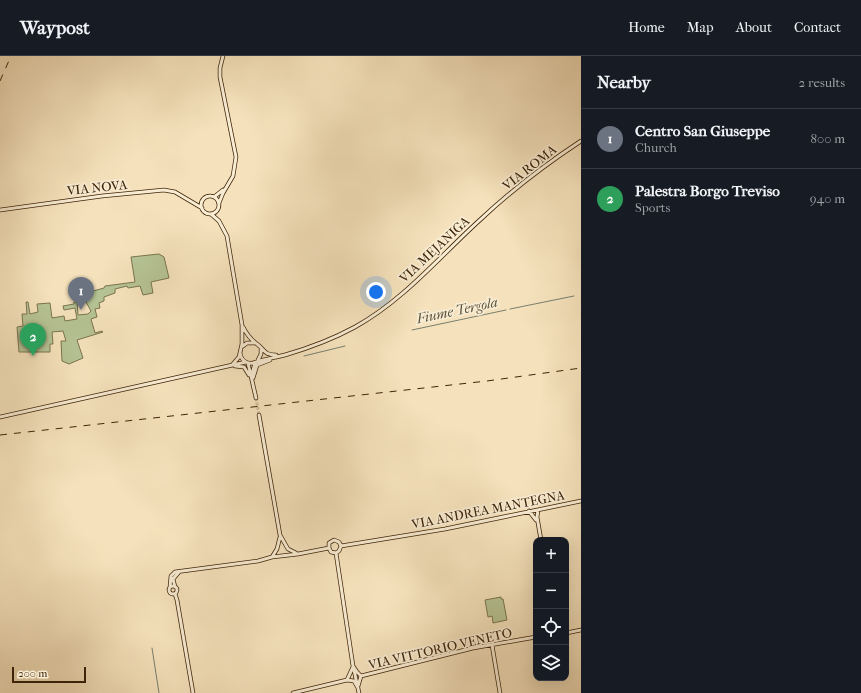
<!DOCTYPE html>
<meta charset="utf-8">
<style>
:root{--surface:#171b24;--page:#242831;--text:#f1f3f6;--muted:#9ea1a6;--line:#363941;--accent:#1a73e8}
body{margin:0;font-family:"IM FELL French Canon",serif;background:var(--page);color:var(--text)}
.controls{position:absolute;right:12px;bottom:12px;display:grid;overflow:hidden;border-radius:8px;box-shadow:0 4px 16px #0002}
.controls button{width:36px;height:36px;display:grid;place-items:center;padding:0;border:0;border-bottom:1px solid var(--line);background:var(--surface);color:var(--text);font:20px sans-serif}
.scale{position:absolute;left:12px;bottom:10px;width:74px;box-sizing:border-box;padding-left:4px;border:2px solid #3e2409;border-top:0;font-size:11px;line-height:14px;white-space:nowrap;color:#3e2409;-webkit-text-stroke:3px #f8ecd3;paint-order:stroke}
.you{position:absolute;left:376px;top:236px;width:14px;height:14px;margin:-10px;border:3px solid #fff;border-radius:50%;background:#1a73e8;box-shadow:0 0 0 6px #1a73e833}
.badge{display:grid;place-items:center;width:26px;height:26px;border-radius:50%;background:var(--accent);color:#fff;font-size:13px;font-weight:700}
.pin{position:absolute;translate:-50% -33px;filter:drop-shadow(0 1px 2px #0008)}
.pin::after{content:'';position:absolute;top:21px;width:14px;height:12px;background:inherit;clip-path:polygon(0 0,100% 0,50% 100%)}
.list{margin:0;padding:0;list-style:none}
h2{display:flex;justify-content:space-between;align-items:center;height:52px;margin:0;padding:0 16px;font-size:17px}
h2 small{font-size:13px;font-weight:400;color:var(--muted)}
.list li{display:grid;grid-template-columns:26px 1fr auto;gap:12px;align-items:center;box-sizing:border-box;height:60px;padding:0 16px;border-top:1px solid var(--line)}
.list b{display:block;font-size:15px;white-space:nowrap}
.list p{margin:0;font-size:13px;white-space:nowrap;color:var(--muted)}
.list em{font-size:13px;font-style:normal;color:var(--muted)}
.icon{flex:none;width:22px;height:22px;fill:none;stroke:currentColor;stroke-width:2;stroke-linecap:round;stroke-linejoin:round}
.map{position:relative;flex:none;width:581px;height:637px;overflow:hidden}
header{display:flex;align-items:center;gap:24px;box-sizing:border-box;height:56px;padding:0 20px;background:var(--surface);border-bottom:1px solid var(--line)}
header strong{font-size:19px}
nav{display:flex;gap:22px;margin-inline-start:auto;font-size:14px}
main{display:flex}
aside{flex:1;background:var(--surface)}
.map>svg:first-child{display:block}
</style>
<header>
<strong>Waypost</strong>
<nav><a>Home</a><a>Map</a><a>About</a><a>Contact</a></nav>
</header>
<main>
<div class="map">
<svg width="581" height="637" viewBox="0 0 581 637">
<rect width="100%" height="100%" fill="#f5e2bc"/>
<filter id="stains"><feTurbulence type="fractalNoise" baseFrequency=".005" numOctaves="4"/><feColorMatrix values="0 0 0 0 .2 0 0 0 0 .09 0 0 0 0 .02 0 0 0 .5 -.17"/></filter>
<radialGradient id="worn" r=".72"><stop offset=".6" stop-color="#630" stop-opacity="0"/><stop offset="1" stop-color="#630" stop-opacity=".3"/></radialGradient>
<!-- green -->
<path fill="#b6c495" stroke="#7a744f" d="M159 198 164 201 169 222 151 226 153 237 143 239 140 230 128 232 127 230 115 233V237L104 241V245L99 247 100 252 95 253 97 261 91 263 95 277 102 275 103 276 77 284 83 302 69 308 62 305 61 285H66L63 275 52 276 53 288H50V296H19L17 271 23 270 22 258H27L26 246H28L30 258 38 256 37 248 50 247 52 262 64 260 65 265 77 263 75 252 64 254 63 250 74 248V246H77L78 259 88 258 91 255 86 246 81 247 80 236 93 235 104 232 105 230 135 226 131 201Z
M501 541V543H503L507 564 493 567 492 560 488 561 485 544Z"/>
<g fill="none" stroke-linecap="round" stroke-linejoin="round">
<!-- stream -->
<path stroke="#778071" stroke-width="1" d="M510 253 574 240
M412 274 506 254
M304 300 345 290
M152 592 159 637"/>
<!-- secondary-tunnel -->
<path stroke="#d0bc98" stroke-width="3" stroke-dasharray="3 1.5" stroke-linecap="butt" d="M256 342 259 359"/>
<!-- secondary casing -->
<g stroke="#3e2409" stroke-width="4.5">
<path id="secondary" d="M201 149a9 9 0 1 1 18 0a9 9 0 1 1-18 0Z
M214 141 223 134
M219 147 223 137 233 120 236 101 220 21V12L223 0
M0 154 102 140 164 134 175 136 202 152
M211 158 219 165 227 180 242 269V288L239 301 233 308
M243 271C247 279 250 283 257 288 265 294 264 299 276 299
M243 290 247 287H254
M240 297C241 304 246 308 253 307 263 303 274 302 285 299 309 292 333 283 355 271 404 244 440 200 481 163 512 134 546 108 581 85
M258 304 261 298V293
M248 307 256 342
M235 310 244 311 249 319
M252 318 255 307
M253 322 257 309 270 304
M259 359 280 479 288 493 296 497
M0 361 246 306
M538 454 537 461 541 484
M529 455 536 464
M341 490 445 473 581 445
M329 492V487L334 484 339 486 341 490
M329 492 331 496 336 497 339 495 341 490
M336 497 353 610 357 616 361 620
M272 501 277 493 280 481
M169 534a4 4 0 1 1 8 0a4 4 0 1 1-8 0Z
M170 531 171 520 175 516 258 505 272 501 298 498 329 492
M175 531 173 523 179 516
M175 538 177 544 193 637
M566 577 581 574
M492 589 500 637
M354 614 359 637
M361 620 473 592 536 581
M347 624 353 611
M358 630 361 620
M293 637 347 624 354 625 358 632"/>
</g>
<!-- secondary -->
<use href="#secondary" stroke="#f8ecd3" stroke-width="3"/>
<!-- rail -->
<path stroke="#3e2409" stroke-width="1" stroke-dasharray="7 7" stroke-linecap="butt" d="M0 25 11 0
M0 379 487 325 581 312"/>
</g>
<g text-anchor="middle" stroke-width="3.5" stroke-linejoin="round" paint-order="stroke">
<!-- street labels -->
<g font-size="13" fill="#3e2409" stroke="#f8ecd3">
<text transform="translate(529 111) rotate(-38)" y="5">VIA ROMA</text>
<text transform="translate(97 131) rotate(-6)" y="5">VIA NOVA</text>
<text transform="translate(434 193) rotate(-43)" y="5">VIA MEJANIGA</text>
<text transform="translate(488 453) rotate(-11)" y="5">VIA ANDREA MANTEGNA</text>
<text transform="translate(440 592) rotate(-13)" y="5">VIA VITTORIO VENETO</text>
</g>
<!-- water labels -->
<g font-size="14" font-style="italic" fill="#5a523d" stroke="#f8ecd3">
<text transform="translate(457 254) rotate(-12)" y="5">Fiume Tergola</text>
</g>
</g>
<rect width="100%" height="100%" filter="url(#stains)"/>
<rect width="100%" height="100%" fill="url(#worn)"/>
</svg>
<div class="controls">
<button>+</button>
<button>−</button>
<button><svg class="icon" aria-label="locate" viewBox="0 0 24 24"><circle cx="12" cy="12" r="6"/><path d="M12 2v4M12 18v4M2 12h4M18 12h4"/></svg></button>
<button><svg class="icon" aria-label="layers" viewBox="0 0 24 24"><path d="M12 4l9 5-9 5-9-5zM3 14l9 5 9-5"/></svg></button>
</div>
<div class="scale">200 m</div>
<div class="you"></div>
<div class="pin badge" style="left:81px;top:254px;background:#6b7280">1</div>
<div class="pin badge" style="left:33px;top:300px;background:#2e9e5b">2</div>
</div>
<aside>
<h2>Nearby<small>2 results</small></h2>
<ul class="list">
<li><span class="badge" style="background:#6b7280">1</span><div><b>Centro San Giuseppe</b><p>Church</p></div><em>800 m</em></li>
<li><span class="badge" style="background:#2e9e5b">2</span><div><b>Palestra Borgo Treviso</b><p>Sports</p></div><em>940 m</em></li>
</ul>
</aside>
</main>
